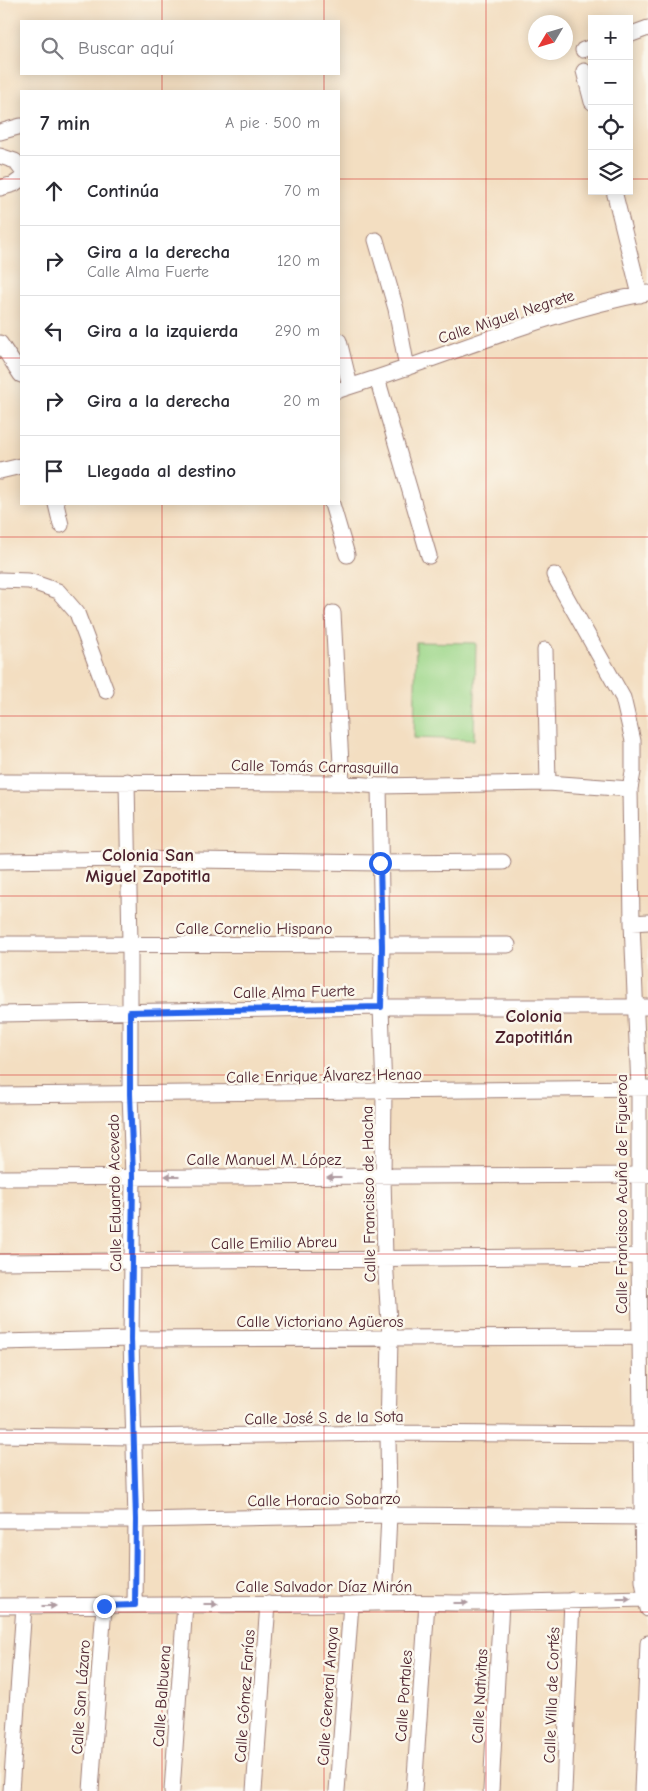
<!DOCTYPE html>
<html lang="es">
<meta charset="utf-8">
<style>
:root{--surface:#fff;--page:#f2f2f3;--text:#2b2b33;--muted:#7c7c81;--line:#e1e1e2}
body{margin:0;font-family:"Comic Neue",sans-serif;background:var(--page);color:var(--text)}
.controls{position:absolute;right:15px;top:15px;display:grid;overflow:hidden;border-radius:0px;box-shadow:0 2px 12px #0003}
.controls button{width:45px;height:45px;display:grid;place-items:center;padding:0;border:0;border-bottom:1px solid var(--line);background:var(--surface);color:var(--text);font:25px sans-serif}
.compass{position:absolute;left:528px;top:15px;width:45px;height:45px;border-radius:50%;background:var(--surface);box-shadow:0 2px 12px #0003;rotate:232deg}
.stop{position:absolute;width:15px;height:15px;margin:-11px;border:4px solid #2563eb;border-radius:50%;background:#fff}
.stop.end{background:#2563eb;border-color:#fff;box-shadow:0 1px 5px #0008}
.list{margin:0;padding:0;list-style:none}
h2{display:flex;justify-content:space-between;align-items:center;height:65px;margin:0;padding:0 20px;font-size:21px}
h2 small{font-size:16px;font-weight:400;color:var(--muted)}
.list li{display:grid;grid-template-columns:32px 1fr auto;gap:15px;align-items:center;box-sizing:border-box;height:70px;padding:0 20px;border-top:1px solid var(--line)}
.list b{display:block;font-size:19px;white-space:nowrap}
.list p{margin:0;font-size:16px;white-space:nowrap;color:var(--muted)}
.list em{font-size:16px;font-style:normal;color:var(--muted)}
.icon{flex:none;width:28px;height:28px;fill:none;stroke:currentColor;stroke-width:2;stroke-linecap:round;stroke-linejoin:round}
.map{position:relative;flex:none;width:648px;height:1791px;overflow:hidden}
.search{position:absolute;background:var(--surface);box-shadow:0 2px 12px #0003;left:20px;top:20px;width:320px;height:55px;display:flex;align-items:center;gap:12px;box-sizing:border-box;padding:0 18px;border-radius:0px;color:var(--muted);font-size:19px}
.panel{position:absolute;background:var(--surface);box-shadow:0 2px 12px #0003;left:20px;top:90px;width:320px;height:415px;border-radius:0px}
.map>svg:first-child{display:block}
</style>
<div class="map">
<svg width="648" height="1791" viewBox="0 0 648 1791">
<rect width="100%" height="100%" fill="#fbf7ec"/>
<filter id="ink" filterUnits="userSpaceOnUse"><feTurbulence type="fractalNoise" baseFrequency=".02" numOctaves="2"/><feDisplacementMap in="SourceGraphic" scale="10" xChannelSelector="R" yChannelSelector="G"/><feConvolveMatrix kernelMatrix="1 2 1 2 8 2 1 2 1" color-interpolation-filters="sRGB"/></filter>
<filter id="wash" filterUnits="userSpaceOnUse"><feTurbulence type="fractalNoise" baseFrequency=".0096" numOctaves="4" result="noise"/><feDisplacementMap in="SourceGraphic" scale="20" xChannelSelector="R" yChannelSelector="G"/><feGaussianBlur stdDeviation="1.12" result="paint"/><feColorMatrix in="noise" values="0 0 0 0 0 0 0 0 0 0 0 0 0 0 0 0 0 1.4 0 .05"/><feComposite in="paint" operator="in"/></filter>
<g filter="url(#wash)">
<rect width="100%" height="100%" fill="#f3dec1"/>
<!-- green -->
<path fill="#9dd78a" stroke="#747b5a" d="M416 642 476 643 474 740 414 738Z"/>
</g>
<g filter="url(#ink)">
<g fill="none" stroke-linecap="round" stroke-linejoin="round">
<!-- minor casing -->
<g stroke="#9e7e76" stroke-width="17">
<path id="minor" d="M629 35 648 28
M583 50 592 47
M584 71 592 102
M0 132 21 126
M0 156 15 161 21 169
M0 188 14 184 21 179
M614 191 640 295
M376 240 396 309 407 368
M339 341 350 386
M0 343 21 375
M377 378 429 556
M339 390C442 359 541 313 648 293
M0 471 21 466
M56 504 61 525
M332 504 347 555
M554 575 623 698 633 741V772L630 789 632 923 639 1088V1256L643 1581 648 1609
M0 580 29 581 58 591 77 613 106 691
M333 613 342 783
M545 650 548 783
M127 781 130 945V1094L133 1176 131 1339 136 1520 135 1605
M0 782 342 783 379 786 548 783 630 789
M379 786 382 946 381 1007 384 1092 383 1177 385 1258 390 1338 388 1433 389 1515 385 1601
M0 861 129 859 380 863 503 862
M632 923 648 922
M0 944 508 945
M0 1014 381 1007H648
M0 1095 648 1088
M0 1178C215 1175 431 1178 647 1175
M0 1262 639 1256
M0 1342 131 1339 640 1337
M0 1435 134 1437 388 1433 648 1435
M0 1520H136L389 1515 648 1517
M0 1606 351 1604C394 1601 437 1603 481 1603 536 1602 592 1600 648 1599
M11 1791 24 1606
M91 1791 104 1606
M172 1791 185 1604
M254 1791 268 1604
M337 1791 351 1604
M414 1791 427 1603
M491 1791 501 1602
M564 1791 572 1600
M642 1791 648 1643"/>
</g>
<!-- minor -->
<use href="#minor" stroke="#fff" stroke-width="15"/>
</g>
<!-- one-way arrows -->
<defs><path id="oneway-solid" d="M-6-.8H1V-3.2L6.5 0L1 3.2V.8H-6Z" transform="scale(1.25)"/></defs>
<g fill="#ae9aa0">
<use href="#oneway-solid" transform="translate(172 1176) rotate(-180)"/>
<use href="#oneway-solid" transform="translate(334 1177) rotate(-180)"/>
<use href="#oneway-solid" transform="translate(624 1599)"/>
<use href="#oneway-solid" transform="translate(461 1603)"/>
<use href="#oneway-solid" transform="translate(211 1604)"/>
<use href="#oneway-solid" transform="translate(49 1606)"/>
</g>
</g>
<g fill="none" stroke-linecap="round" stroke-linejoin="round" filter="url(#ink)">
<!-- route -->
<path stroke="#2563eb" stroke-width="6" d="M104 1606 135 1605 136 1520 131 1339 133 1176 130 1094V1012L381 1007 382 946 380 863"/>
</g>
<!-- grid -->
<path fill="none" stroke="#d62828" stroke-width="1" stroke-opacity="0.55" d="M162 0V21M324 0V21M486 0V1791M162 74V91M324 74V91M0 179H21M339 179H592M629 179H648M0 358H21M339 358H648M162 504V1791M324 504V1791M0 537H648M0 716H648M0 896H648M0 1075H648M0 1254H648M0 1433H648M0 1612H648"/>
<g text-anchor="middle" stroke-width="5" stroke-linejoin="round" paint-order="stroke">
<!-- street labels -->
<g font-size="16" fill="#4a1f2b" stroke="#fbf7ec">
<text transform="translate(506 316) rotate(-18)" y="6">Calle Miguel Negrete</text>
<text transform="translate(315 766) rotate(1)" y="6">Calle Tomás Carrasquilla</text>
<text x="254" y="934">Calle Cornelio Hispano</text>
<text transform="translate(294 991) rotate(-1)" y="6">Calle Alma Fuerte</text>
<text transform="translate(324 1075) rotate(-1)" y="6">Calle Enrique Álvarez Henao</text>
<text x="264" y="1165">Calle Manuel M. López</text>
<text transform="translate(114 1193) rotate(-91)" y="6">Calle Eduardo Acevedo</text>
<text transform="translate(368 1194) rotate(-91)" y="6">Calle Francisco de Hacha</text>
<text transform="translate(621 1194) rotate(-90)" y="6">Calle Francisco Acuña de Figueroa</text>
<text transform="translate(274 1242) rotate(-1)" y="6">Calle Emilio Abreu</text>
<text x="320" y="1327">Calle Victoriano Agüeros</text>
<text transform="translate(324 1417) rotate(-1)" y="6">Calle José S. de la Sota</text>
<text transform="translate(324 1499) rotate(-1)" y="6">Calle Horacio Sobarzo</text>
<text x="324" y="1592">Calle Salvador Díaz Mirón</text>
<text transform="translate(551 1695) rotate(-88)" y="6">Calle Villa de Cortés</text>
<text transform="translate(161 1696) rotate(-86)" y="6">Calle Balbuena</text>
<text transform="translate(244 1696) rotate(-86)" y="6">Calle Gómez Farías</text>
<text transform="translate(327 1696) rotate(-86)" y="6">Calle General Anaya</text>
<text transform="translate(403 1696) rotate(-86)" y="6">Calle Portales</text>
<text transform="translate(479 1696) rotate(-87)" y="6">Calle Nativitas</text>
<text transform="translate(80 1697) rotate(-86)" y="6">Calle San Lázaro</text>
</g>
<!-- neighbourhood labels -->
<g font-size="18" font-weight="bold" fill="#4a1f2b" stroke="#fbf7ec">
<text x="148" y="861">Colonia San<tspan x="148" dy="21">Miguel Zapotitla</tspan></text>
<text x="534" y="1022">Colonia<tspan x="534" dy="21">Zapotitlán</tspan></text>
</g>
</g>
</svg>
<div class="controls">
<button>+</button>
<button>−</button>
<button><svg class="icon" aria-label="locate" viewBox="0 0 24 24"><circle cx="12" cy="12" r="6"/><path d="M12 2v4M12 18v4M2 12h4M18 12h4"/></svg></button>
<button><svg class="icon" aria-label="layers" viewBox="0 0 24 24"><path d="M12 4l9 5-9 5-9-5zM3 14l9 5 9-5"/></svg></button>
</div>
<svg class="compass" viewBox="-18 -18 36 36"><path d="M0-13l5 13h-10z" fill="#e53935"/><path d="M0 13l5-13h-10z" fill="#7c7c81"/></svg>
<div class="stop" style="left:380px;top:863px"></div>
<div class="stop end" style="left:104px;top:1606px"></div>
<div class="search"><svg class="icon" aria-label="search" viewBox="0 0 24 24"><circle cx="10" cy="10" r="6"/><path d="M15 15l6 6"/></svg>Buscar aquí</div>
<section class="panel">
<h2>7 min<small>A pie · 500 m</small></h2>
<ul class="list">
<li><svg class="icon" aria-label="ahead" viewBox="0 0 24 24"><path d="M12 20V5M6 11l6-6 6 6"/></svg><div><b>Continúa</b></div><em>70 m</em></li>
<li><svg class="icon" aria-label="right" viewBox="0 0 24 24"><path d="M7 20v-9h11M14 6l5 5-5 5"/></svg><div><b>Gira a la derecha</b><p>Calle Alma Fuerte</p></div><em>120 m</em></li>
<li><svg class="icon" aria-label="left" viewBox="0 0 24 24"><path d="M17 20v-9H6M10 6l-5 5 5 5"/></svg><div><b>Gira a la izquierda</b></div><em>290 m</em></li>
<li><svg class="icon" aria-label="right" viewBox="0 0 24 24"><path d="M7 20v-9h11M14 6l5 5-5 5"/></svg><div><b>Gira a la derecha</b></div><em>20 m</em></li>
<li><svg class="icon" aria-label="arrive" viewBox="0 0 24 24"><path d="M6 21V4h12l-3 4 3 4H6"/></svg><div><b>Llegada al destino</b></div></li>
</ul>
</section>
</div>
